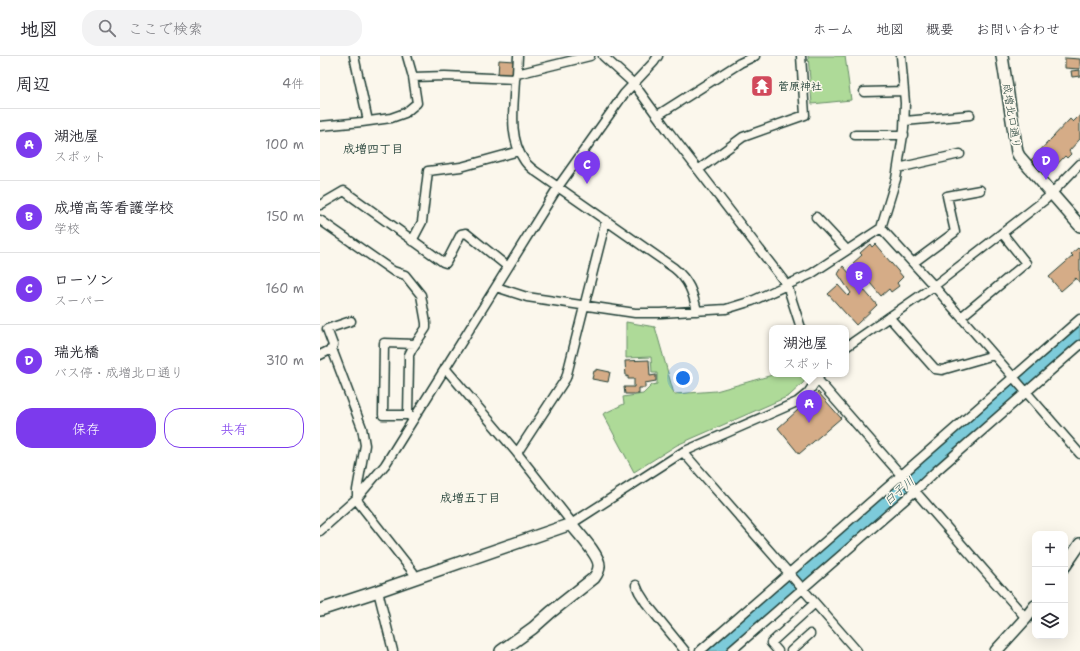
<!DOCTYPE html>
<html lang="ja">
<meta charset="utf-8">
<style>
:root{--surface:#fff;--page:#f2f2f3;--text:#2b2b33;--muted:#7c7c81;--line:#e1e1e2;--accent:#7c3aed}
body{margin:0;font-family:"Shantell Sans","Klee One",sans-serif;background:var(--page);color:var(--text)}
.controls{position:absolute;right:12px;bottom:12px;display:grid;overflow:hidden;border-radius:8px;box-shadow:0 4px 16px #0002}
.controls button{width:36px;height:36px;display:grid;place-items:center;padding:0;border:0;border-bottom:1px solid var(--line);background:var(--surface);color:var(--text);font:20px sans-serif}
.you{position:absolute;left:363px;top:322px;width:14px;height:14px;margin:-10px;border:3px solid #fff;border-radius:50%;background:#1a73e8;box-shadow:0 0 0 6px #1a73e833}
.badge{display:grid;place-items:center;width:26px;height:26px;border-radius:50%;background:var(--accent);color:#fff;font-size:13px;font-weight:700}
.pin{position:absolute;translate:-50% -33px;filter:drop-shadow(0 1px 2px #0008)}
.pin::after{content:'';position:absolute;top:21px;width:14px;height:12px;background:inherit;clip-path:polygon(0 0,100% 0,50% 100%)}
.popup{position:absolute;left:449px;top:269px;width:80px;height:52px;box-sizing:border-box;display:grid;place-content:center;border-radius:8px;background:var(--surface);filter:drop-shadow(0 1px 3px #0005);font-size:13px;white-space:nowrap;color:var(--muted)}
.popup b{font-size:15px;color:var(--text)}
.popup::after{content:'';position:absolute;left:50%;top:100%;margin-left:-8px;border:8px solid transparent;border-top-color:var(--surface)}
.list{margin:0;padding:0;list-style:none}
h2{display:flex;justify-content:space-between;align-items:center;height:52px;margin:0;padding:0 16px;font-size:17px}
h2 small{font-size:13px;font-weight:400;color:var(--muted)}
.list li{display:grid;grid-template-columns:26px 1fr auto;gap:12px;align-items:center;box-sizing:border-box;height:72px;padding:0 16px;border-top:1px solid var(--line)}
.list b{display:block;font-size:15px;white-space:nowrap}
.list p{margin:0;font-size:13px;white-space:nowrap;color:var(--muted)}
.list em{font-size:13px;font-style:normal;color:var(--muted)}
.actions{display:flex;gap:8px;padding:12px 16px}
.actions a{flex:1;padding:9px 0;border:1px solid var(--accent);border-radius:16px;text-align:center;font-size:14px;color:var(--accent)}
.actions .main{background:var(--accent);color:#fff}
.icon{flex:none;width:22px;height:22px;fill:none;stroke:currentColor;stroke-width:2;stroke-linecap:round;stroke-linejoin:round}
.map{position:relative;flex:none;width:760px;height:595px;overflow:hidden}
header{display:flex;align-items:center;gap:24px;box-sizing:border-box;height:56px;padding:0 20px;background:var(--surface);border-bottom:1px solid var(--line)}
header strong{font-size:19px}
nav{display:flex;gap:22px;margin-inline-start:auto;font-size:14px}
.search{width:280px;height:36px;background:var(--page);display:flex;align-items:center;gap:10px;box-sizing:border-box;padding:0 14px;border-radius:16px;color:var(--muted);font-size:15px}
main{display:flex}
aside{flex:1;background:var(--surface)}
.map>svg:first-child{display:block}
</style>
<header>
<strong>地図</strong>
<div class="search"><svg class="icon" aria-label="search" viewBox="0 0 24 24"><circle cx="10" cy="10" r="6"/><path d="M15 15l6 6"/></svg>ここで検索</div>
<nav><a>ホーム</a><a>地図</a><a>概要</a><a>お問い合わせ</a></nav>
</header>
<main>
<aside>
<h2>周辺<small>4件</small></h2>
<ul class="list">
<li><span class="badge">A</span><div><b>湖池屋</b><p>スポット</p></div><em>100 m</em></li>
<li><span class="badge">B</span><div><b>成増高等看護学校</b><p>学校</p></div><em>150 m</em></li>
<li><span class="badge">C</span><div><b>ローソン</b><p>スーパー</p></div><em>160 m</em></li>
<li><span class="badge">D</span><div><b>瑞光橋</b><p>バス停 · 成増北口通り</p></div><em>310 m</em></li>
</ul>
<div class="actions"><a class="main">保存</a><a>共有</a></div>
</aside>
<div class="map">
<svg width="760" height="595" viewBox="0 0 760 595">
<rect width="100%" height="100%" fill="#fbf7ec"/>
<filter id="ink" filterUnits="userSpaceOnUse"><feTurbulence type="fractalNoise" baseFrequency=".025" numOctaves="2"/><feDisplacementMap in="SourceGraphic" scale="8" xChannelSelector="R" yChannelSelector="G"/><feConvolveMatrix kernelMatrix="1 2 1 2 8 2 1 2 1" color-interpolation-filters="sRGB"/></filter>
<g filter="url(#ink)">
<!-- green -->
<path fill="#aeda98" stroke="#668c66" d="M488 0H525L531 44 492 48Z
M306 266 335 271 354 338 396 335 449 320 453 318H490L483 327 469 340 357 389 314 416 283 358 304 348 303 341 323 338 332 329 337 328V317H332L331 301 306 302Z"/>
<!-- water -->
<path fill="#7dcbda" stroke="#579298" d="M760 268V284L602 424 406 595H384Z"/>
<!-- building -->
<path fill="#d5ac87" stroke="#1f3d34" d="M745 2 760 3V13L745 12Z
M179 4 194 5 193 20 178 19Z
M760 14V20L752 21 751 15Z
M760 59V83L749 95 751 98 747 102 745 100 727 119 711 104 750 63 753 66Z
M550 188 552 191 555 188 583 221 577 227 579 230 571 236 569 233 561 240 533 207 542 199 540 197Z
M758 192 760 194V227L756 222 741 235 729 221 753 200 751 198Z
M523 210 557 249 536 269 508 238 518 229 528 240 531 237 518 218Z
M329 304 330 320 336 319V325L325 327V332H319V338H305L304 331H314V323H308V320L306 321 305 305Z
M276 313 290 316 288 326 272 323 274 315H276Z
M498 336 521 362 479 398 458 372Z"/>
<g fill="none" stroke-linecap="round" stroke-linejoin="round">
<!-- street casing -->
<g stroke="#1f3d34" stroke-width="11">
<path id="street" d="M34 0 48 65
M198 0 197 18 195 23C194 50 188 81 204 104 206 108 211 112 215 115L354 212C369 224 373 237 377 255
M283 0 314 28 349 76 467 229 481 272
M197 18 270 0
M93 21 125 20 195 23
M544 36 584 35
M338 59 420 7 435 0
M585 65 650 59
M0 70 42 66 71 62 85 57 97 47 93 21 87 0
M535 79H584
M578 112 640 98
M378 114 423 81 485 59 481 0
M0 149 24 135 123 206 126 207 141 178 146 177 188 211
M496 161 527 194
M0 164 73 215 85 219 101 239 106 267V272L92 293 89 299V306L88 359 93 362
M561 172 614 230 760 398
M92 185 102 166 108 115 141 111 199 95
M593 207 635 176 627 140 660 134
M176 231 207 241 315 257H341L406 253 432 245 491 218 561 172 576 123 584 73 585 47 581 0
M569 261 615 313 622 314 674 299
M641 261 706 207 682 177
M31 265 7 273 13 289 12 293 42 372 45 389 37 434V442L39 447 93 516 96 522
M526 291 614 230 726 143 760 108
M0 299 12 293
M125 312 197 397 252 467
M495 318 497 323 706 562
M88 359H63L64 287 95 288
M363 396 537 595
M197 397 246 322 286 164
M251 468 363 396 477 346 488 337 500 319
M0 475 37 442 65 409 238 131 304 38 334 6 338 0
M316 529 319 536 326 547 365 595
M58 535 73 595
M380 595 760 263
M411 595 595 435 615 416 760 289
M458 595 451 587 495 547
M471 595 490 578"/>
</g>
<!-- secondary casing -->
<g stroke="#1f3d34" stroke-width="14">
<path id="secondary" d="M682 0 697 96 699 100 760 170
M745 510 760 488
M0 554 58 535 251 468C258 477 280 500 279 510 279 515 277 518 274 522L231 556 213 572 181 595
M676 595 706 562 715 550"/>
</g>
<!-- street -->
<use href="#street" stroke="#fbf7ec" stroke-width="8"/>
<!-- secondary -->
<use href="#secondary" stroke="#fbf7ec" stroke-width="11"/>
</g>
</g>
<!-- icons -->
<defs>
<g id="temple-square" transform="scale(1.15)"><rect x="-9" y="-9" width="18" height="18" rx="4" fill="#d1495b" stroke="#fbf7ec"/><path d="M0-6L5-2H3V0L6.5 2.5H4V6H1.5V3h-3V6H-4V2.5H-6.5L-3 0V-2H-5Z" fill="#fff"/></g>
</defs>
<g fill-rule="evenodd">
<use href="#temple-square" x="442" y="30"/>
</g>
<g text-anchor="middle" stroke-width="3" stroke-linejoin="round" paint-order="stroke">
<!-- poi labels -->
<g font-size="11" font-weight="bold" fill="#1f3d34" stroke="#fbf7ec" text-anchor="start">
<text x="458" y="34">菅原神社</text>
</g>
<!-- street labels -->
<g font-size="11" fill="#1f3d34" stroke="#fbf7ec">
<text transform="translate(692 60) rotate(81)" y="4">成増北口通り</text>
</g>
<!-- neighbourhood labels -->
<g font-size="12" font-weight="bold" fill="#1f3d34" stroke="#fbf7ec">
<text x="53" y="97">成増四丁目</text>
<text x="150" y="446">成増五丁目</text>
</g>
<!-- water labels -->
<g font-size="12" font-style="italic" fill="#36605e" stroke="#fbf7ec">
<text transform="translate(579 435) rotate(-41)" y="4">白子川</text>
</g>
</g>
</svg>
<div class="controls">
<button>+</button>
<button>−</button>
<button><svg class="icon" aria-label="layers" viewBox="0 0 24 24"><path d="M12 4l9 5-9 5-9-5zM3 14l9 5 9-5"/></svg></button>
</div>
<div class="you"></div>
<div class="pin badge" style="left:489px;top:367px">A</div>
<div class="popup"><b>湖池屋</b>スポット</div>
<div class="pin badge" style="left:539px;top:239px">B</div>
<div class="pin badge" style="left:267px;top:128px">C</div>
<div class="pin badge" style="left:726px;top:124px">D</div>
</div>
</main>
